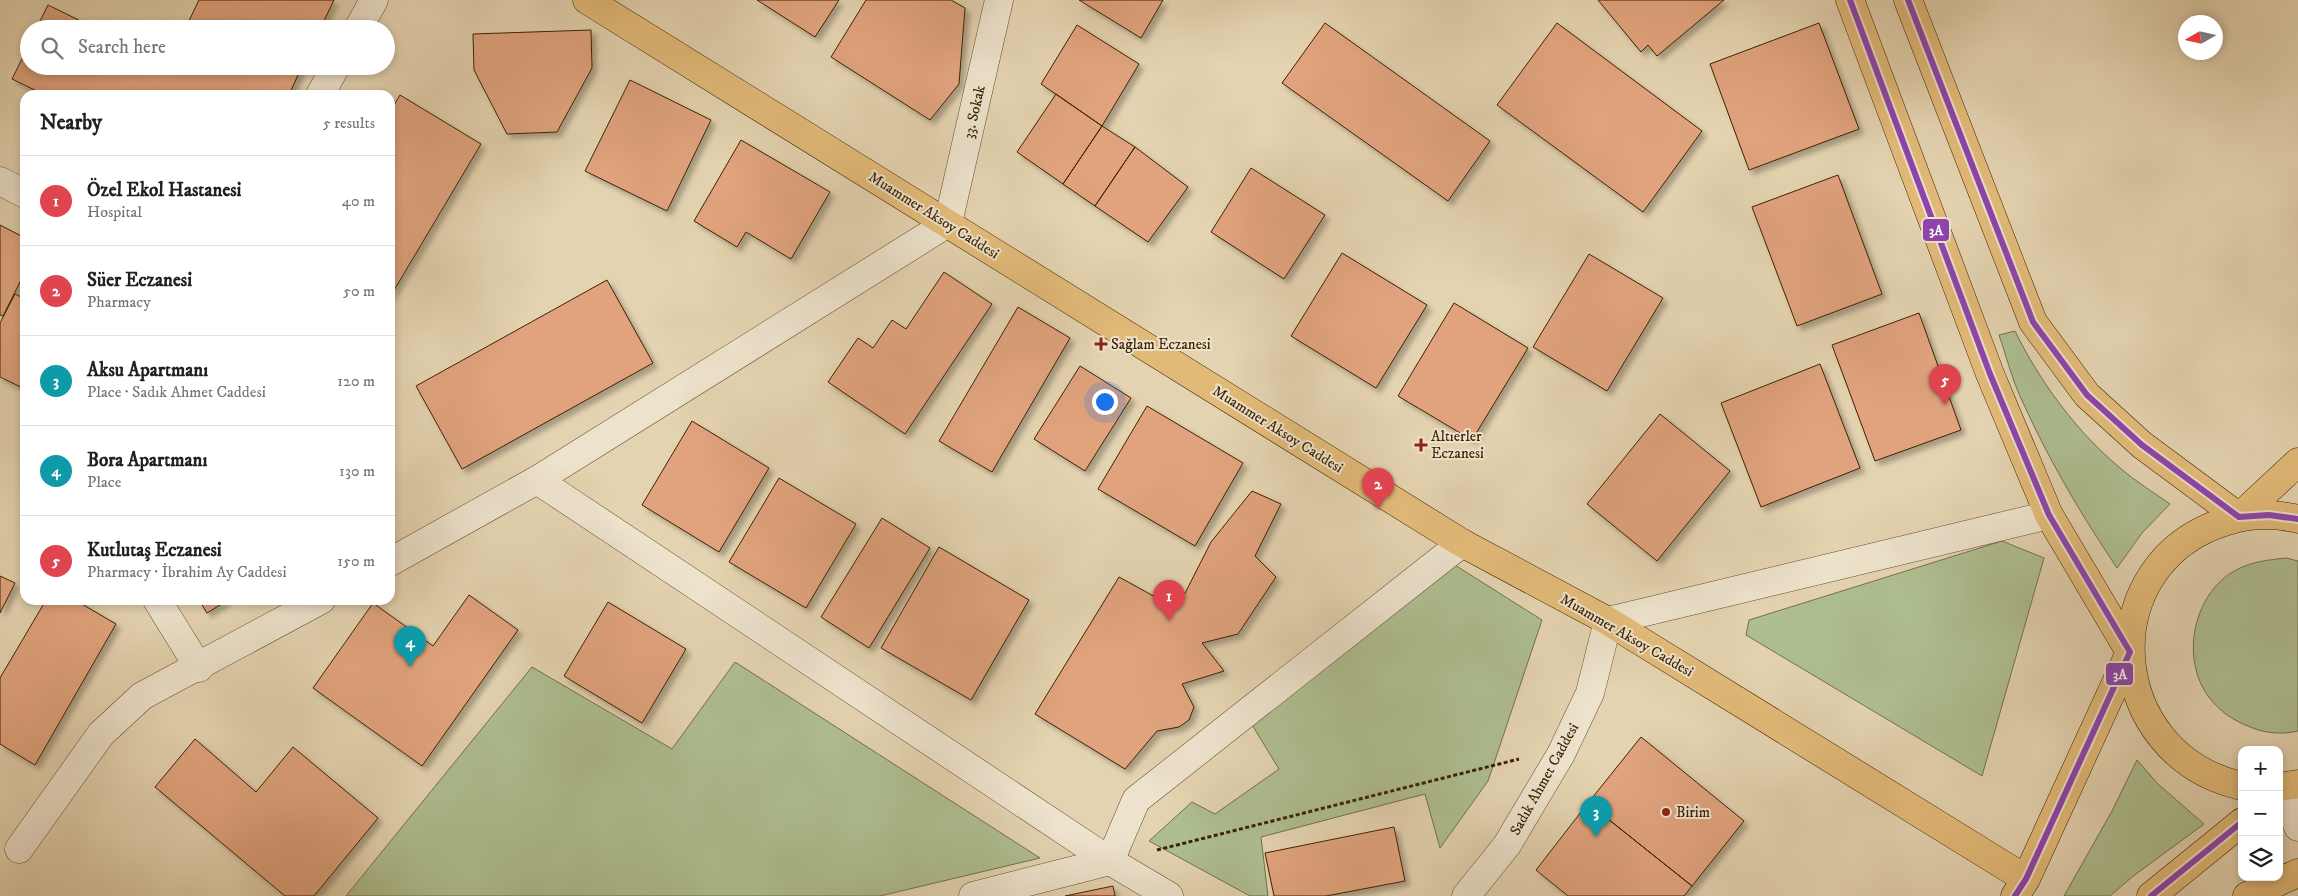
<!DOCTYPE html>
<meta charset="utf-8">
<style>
:root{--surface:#fff;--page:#f2f2f2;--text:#202124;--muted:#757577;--line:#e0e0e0;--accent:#d93025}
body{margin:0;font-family:"IM FELL DW Pica",serif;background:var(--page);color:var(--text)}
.controls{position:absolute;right:15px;bottom:15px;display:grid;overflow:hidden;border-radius:10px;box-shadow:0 2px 8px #0003}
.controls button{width:45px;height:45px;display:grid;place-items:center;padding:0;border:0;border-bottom:1px solid var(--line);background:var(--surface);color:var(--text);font:25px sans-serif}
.compass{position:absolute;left:2178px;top:15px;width:45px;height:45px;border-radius:50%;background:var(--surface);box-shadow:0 2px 8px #0003;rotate:261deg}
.you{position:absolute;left:1104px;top:401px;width:18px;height:18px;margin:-12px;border:4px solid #fff;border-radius:50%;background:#1a73e8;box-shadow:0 0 0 8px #1a73e833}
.badge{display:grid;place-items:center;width:32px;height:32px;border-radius:50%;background:var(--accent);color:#fff;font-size:16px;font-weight:700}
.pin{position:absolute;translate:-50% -41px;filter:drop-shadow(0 1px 2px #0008)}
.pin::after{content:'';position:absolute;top:26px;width:18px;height:15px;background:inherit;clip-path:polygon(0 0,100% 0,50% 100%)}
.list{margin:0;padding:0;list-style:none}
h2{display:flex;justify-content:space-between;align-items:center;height:65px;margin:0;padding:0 20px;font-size:21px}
h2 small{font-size:16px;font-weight:400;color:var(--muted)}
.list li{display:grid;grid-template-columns:32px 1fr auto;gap:15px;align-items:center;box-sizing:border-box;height:90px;padding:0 20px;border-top:1px solid var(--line)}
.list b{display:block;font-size:19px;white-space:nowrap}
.list p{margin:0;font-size:16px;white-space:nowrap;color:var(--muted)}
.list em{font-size:16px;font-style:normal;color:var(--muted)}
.icon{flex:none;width:28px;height:28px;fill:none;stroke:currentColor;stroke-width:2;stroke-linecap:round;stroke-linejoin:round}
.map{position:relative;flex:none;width:2298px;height:896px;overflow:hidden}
.search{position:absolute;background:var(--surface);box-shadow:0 2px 8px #0003;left:20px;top:20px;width:375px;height:55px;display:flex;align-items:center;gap:12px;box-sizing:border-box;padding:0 18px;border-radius:28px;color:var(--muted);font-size:19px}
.panel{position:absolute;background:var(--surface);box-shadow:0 2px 8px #0003;left:20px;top:90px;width:375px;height:515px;border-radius:15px}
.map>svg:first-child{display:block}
</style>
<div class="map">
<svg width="2298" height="896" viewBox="0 0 2298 896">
<defs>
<filter id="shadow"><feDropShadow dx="4.5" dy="4.5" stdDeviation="2.5" flood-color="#0004"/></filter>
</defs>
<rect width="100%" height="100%" fill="#e4d3b0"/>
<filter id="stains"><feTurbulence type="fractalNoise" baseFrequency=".004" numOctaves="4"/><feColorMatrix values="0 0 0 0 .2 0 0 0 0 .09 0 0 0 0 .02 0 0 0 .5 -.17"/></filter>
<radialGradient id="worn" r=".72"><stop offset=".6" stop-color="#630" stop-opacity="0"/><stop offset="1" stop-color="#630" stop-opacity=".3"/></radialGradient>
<!-- green -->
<path fill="#aebe90" stroke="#757049" d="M2015 331C2040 382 2076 431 2120 468 2135 481 2153 492 2170 504L2142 533 2117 568C2080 513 2047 457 2020 396 2011 376 2006 355 1999 335Z
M2002 541 2044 558 1982 776 1746 635 1749 620Z
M1439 555 1542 620 1488 781 1440 848 1425 794 1261 837 1268 896H1250L1149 841 1192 802 1215 814 1279 769 1243 710Z
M2286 558 2298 561V731C2282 735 2264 733 2250 727 2235 721 2222 713 2212 701 2180 664 2191 599 2231 573 2248 562 2267 560 2286 558Z
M735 662 1040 858 880 896H346L532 667 672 749Z
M2137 760 2158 784 2204 824 2132 877 2110 896H2064L2112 811Z"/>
<!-- building -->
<path fill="#e0a37d" stroke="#3c2202" filter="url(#shadow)" d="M199 0H334L320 29H185Z
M757 0H839L815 37Z
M866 0H951L965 8 959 84 930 120 831 57Z
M1079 0H1163L1141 38Z
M1598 0H1724L1657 56 1648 45 1641 52Z
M48 5 97 29H36Z
M1325 23 1490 141 1448 201 1282 83Z
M1557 23 1702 131 1643 212 1497 105Z
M1819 23 1859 129 1749 170 1710 64Z
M1077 25 1139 64 1102 126 1041 84Z
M591 30 592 68 557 132 507 134 474 70 473 34Z
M29 45V66H302L289 95H45L12 79Z
M630 80 711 120 667 211 585 171Z
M1056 94 1102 126 1063 184 1017 152Z
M400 95 481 144 390 297V112Z
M1102 126 1135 147 1095 206 1063 184Z
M741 140 830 192 791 259 746 232 737 247 694 221Z
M1135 147 1188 187 1148 242 1095 206Z
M1251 168 1325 215 1284 279 1211 232Z
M1838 175 1882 294 1797 326 1752 207Z
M0 225 25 238V272L3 316 0 315Z
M1342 253 1427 305 1376 388 1291 336Z
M1589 254 1663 298 1607 391 1533 347Z
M944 272 992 304 905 434 828 382 858 338 873 348 892 320 906 329Z
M607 280 653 363 462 469 416 386Z
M15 294 25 299V389L0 377V323Z
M1454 303 1528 348 1472 440 1398 396Z
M1018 307 1070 338 992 472 939 441Z
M1919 313 1961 430 1875 461 1832 345Z
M1820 364 1860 468 1761 507 1721 403Z
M1080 366 1131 398 1085 471 1034 439Z
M1147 406 1243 463 1195 546 1098 489Z
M1660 414 1730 471 1657 561 1587 504Z
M692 421 769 468 719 552 642 505Z
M779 478 856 524 806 608 729 562Z
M1252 491 1281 504 1255 556 1276 577 1238 634 1202 643 1224 671 1182 684 1194 707 1189 720 1179 727 1157 731 1125 769 1035 714 1119 577 1177 609 1211 542Z
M882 518 930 548 869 648 821 617Z
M939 547 1029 600 971 700 881 648Z
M0 576 15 583 0 613Z
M469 595 518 630 422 766 313 688 373 603 433 646Z
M46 600H75L116 624 35 765 0 744V678Z
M199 600H228L207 613Z
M608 602 686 649 642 723 564 676Z
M1641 737 1744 821 1692 886 1588 803Z
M195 739 256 792 293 747 378 818 314 896H285L155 787Z
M1588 803 1692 886 1684 896H1568L1536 870Z
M1394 827 1405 881 1326 896H1274L1265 853Z
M1113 886 1115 896H1065Z"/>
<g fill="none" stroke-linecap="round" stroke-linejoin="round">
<!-- minor casing -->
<g stroke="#664e2e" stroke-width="29">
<path id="minor" d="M358 29 374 0
M320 95 336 66
M0 181 25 194
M537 480 1110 861 1136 800 1462 543
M390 562 537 480 948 223 999 0
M157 600 199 668
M2284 787 2298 827
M19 849 101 734 142 696 321 600
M973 896 1110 861 1169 896
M1466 896 1507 845 1561 754 1590 693 1608 621 2049 515"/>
</g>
<!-- major casing -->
<g stroke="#3c2202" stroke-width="29">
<path id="major" d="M587 0 1462 543 1608 621 2026 879
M1850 0 1990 374 2049 515 2130 652
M1908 0 2033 322 2087 395 2142 445 2239 517
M2239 517 2298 462
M2242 786C2103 755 2090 562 2227 521 2250 514 2274 513 2298 519
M2279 787 2298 784
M2015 896 2026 879 2130 652
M2151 896 2242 822
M2247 896 2298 873"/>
</g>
<!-- path -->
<path stroke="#3c2202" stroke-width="3" stroke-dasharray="4 2.5" stroke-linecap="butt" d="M1157 850 1519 759"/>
<!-- minor -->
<use href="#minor" stroke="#ede2cc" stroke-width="28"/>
<!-- major -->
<use href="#major" stroke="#e2ba78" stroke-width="28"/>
<!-- bus-1 casing -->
<g stroke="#ede2cc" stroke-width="10">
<path id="bus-1" d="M1850 0 1990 374 2049 515 2130 652 2026 879 2015 896
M1908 0 2033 322 2087 395 2142 445 2239 517 2269 515 2298 519
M2151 896 2242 822"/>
</g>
<!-- bus-1 -->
<use href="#bus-1" stroke="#8e44ad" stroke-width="6"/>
</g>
<!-- markers -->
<g fill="#8f2418" stroke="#ede2cc" stroke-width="2">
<path d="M1098.5 336.5h5v5h5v5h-5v5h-5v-5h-5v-5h5z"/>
<path d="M1418.5 437.5h5v5h5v5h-5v5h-5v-5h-5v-5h5z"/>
<circle cx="1666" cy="812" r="5"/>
</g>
<g text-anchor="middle" stroke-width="4" stroke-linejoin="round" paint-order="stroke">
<!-- street labels -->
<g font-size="15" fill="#3c2202" stroke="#ede2cc">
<text transform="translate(974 112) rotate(-77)" y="5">33. Sokak</text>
<text transform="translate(934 215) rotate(32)" y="5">Muammer Aksoy Caddesi</text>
<text transform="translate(1278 429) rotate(32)" y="5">Muammer Aksoy Caddesi</text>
<text transform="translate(1627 635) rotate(30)" y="5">Muammer Aksoy Caddesi</text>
<text transform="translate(1544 779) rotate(-61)" y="5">Sadık Ahmet Caddesi</text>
</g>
<!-- poi labels -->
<g font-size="15" fill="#3c2202" stroke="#ede2cc" text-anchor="start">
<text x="1111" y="349">Sağlam Eczanesi</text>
<text x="1431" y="441">Altıerler<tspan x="1431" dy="17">Eczanesi</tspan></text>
<text x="1676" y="817">Birim</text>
</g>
</g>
<g stroke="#ede2cc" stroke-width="2">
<rect x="1922" y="218" width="28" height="24" rx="5" fill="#8e44ad"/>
<rect x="2105" y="662" width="29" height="24" rx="5" fill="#8e44ad"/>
</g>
<g font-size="14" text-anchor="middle" font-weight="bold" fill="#fff">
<text x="1936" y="235">3A</text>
<text x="2120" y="679">3A</text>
</g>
<rect width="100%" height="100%" filter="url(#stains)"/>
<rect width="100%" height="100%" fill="url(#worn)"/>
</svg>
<div class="controls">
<button>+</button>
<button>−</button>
<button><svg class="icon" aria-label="layers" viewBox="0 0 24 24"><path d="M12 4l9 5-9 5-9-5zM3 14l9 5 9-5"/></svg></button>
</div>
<svg class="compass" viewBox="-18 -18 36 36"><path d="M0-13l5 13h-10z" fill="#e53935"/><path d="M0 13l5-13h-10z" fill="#757577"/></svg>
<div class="you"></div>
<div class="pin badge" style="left:1169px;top:621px;background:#e0444e">1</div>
<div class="pin badge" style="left:1378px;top:509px;background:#e0444e">2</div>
<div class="pin badge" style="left:1596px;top:837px;background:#0f9aa8">3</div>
<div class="pin badge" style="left:410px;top:667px;background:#0f9aa8">4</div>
<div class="pin badge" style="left:1945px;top:405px;background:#e0444e">5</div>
<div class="search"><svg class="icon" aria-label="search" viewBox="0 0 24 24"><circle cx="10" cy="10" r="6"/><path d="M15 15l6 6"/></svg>Search here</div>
<section class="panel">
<h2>Nearby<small>5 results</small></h2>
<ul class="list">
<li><span class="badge" style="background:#e0444e">1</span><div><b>Özel Ekol Hastanesi</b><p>Hospital</p></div><em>40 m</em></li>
<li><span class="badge" style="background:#e0444e">2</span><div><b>Süer Eczanesi</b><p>Pharmacy</p></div><em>50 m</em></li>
<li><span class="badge" style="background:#0f9aa8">3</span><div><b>Aksu Apartmanı</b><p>Place · Sadık Ahmet Caddesi</p></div><em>120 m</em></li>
<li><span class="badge" style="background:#0f9aa8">4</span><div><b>Bora Apartmanı</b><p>Place</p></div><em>130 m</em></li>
<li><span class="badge" style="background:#e0444e">5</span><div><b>Kutlutaş Eczanesi</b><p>Pharmacy · İbrahim Ay Caddesi</p></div><em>150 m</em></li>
</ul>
</section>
</div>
